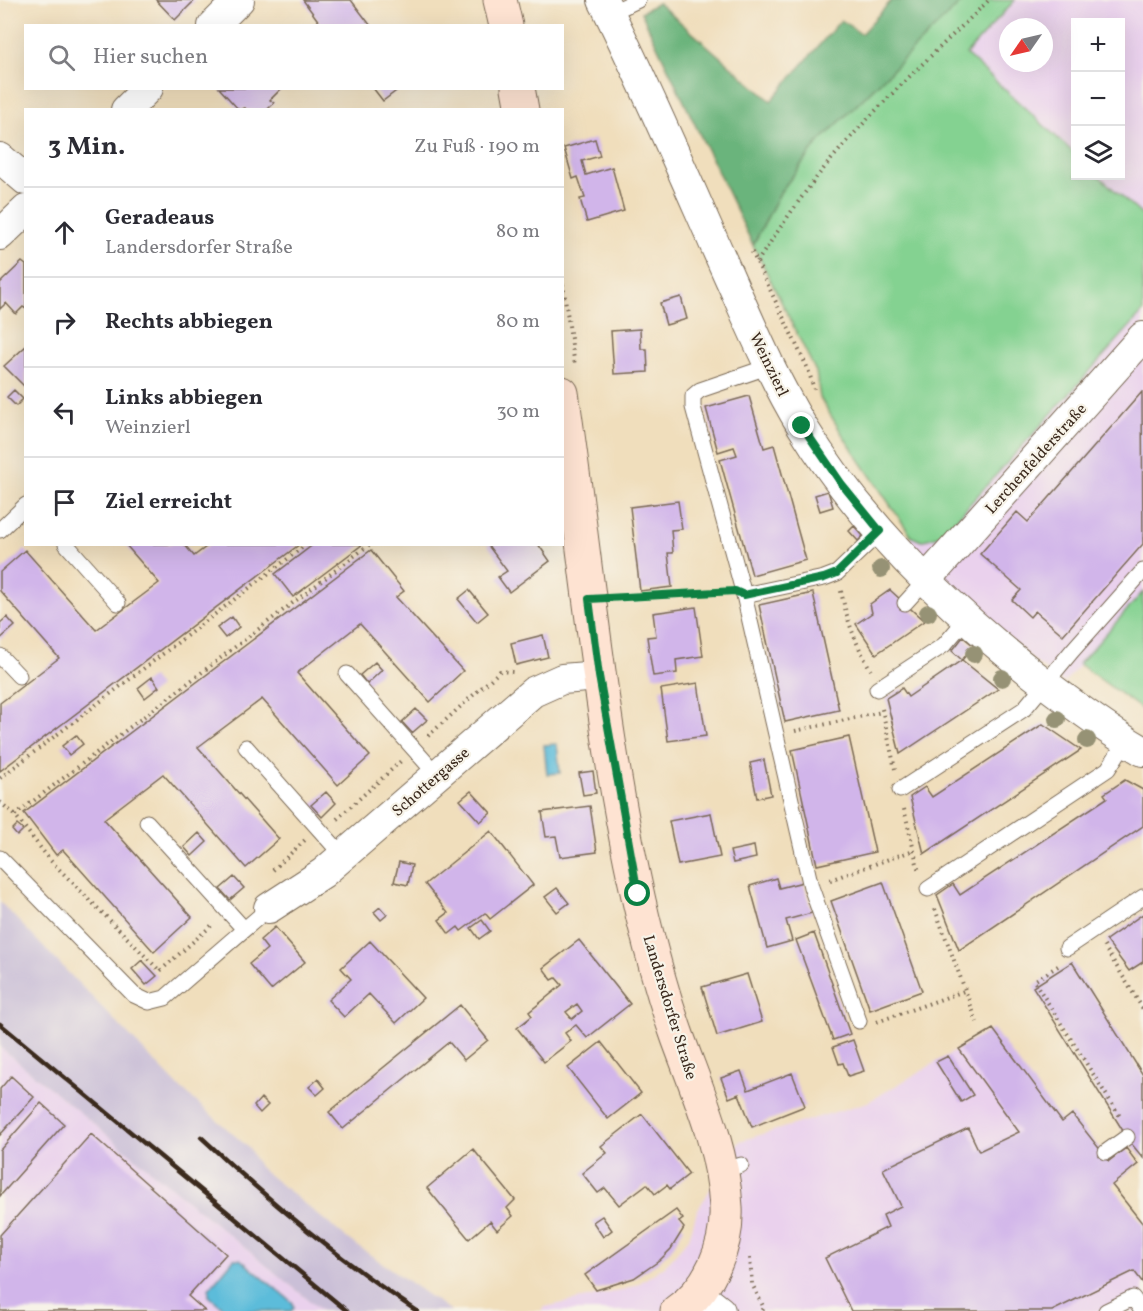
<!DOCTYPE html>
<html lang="de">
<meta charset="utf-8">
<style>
:root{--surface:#fff;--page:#f7f7f7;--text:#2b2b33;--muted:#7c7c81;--line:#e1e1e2}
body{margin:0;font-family:Vollkorn,serif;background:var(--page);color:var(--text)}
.controls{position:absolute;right:18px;top:18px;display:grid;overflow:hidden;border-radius:0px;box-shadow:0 6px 24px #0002}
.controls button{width:54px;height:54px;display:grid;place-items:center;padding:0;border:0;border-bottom:2px solid var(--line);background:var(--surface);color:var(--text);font:30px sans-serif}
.compass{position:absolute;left:999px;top:18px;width:54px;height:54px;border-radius:50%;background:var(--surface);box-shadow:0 6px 24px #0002;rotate:236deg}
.stop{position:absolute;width:18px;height:18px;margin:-14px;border:4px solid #0b8043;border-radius:50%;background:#fff}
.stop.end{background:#0b8043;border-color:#fff;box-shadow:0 2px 6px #0008}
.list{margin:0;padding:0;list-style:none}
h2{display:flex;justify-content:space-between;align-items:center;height:78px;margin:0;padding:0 24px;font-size:26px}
h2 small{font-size:20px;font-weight:400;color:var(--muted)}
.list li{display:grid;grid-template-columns:39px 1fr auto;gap:18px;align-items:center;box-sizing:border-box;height:90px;padding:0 24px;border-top:2px solid var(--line)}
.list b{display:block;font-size:22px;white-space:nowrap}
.list p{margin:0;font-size:20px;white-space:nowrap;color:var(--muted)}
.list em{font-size:20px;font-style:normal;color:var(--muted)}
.icon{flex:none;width:33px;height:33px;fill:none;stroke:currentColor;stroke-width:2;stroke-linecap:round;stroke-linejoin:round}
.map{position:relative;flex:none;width:1143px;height:1311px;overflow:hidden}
.search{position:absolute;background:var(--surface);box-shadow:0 6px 24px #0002;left:24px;top:24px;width:540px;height:66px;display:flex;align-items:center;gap:15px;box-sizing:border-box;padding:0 21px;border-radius:0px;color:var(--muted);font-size:22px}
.panel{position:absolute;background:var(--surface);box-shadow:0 6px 24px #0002;left:24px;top:108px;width:540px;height:438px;border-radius:0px}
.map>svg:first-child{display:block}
</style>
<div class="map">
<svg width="1143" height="1311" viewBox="0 0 1143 1311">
<rect width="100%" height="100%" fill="#f7f3e8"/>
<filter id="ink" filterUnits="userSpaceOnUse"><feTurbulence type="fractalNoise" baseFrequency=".0167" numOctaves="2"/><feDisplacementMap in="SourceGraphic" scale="12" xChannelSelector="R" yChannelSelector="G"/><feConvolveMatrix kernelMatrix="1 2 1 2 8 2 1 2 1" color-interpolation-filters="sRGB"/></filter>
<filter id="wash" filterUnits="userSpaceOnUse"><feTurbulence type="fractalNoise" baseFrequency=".008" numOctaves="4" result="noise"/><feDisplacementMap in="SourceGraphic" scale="24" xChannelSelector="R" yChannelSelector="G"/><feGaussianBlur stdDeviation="1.35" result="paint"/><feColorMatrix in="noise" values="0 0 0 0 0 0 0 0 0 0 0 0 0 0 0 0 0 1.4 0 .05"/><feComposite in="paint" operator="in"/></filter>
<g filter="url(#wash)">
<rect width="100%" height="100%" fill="#f0debc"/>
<!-- built -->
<path fill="#ead1ed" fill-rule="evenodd" d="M1015 0H1143V216L1099 176H1120V22H1076L1075 154 966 54ZM1008 27H1044V63H1008Z
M1143 312V592L1064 683 1038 664 906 544 912 537 917 540 942 535Z
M993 1029 1056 1114 1143 1224V1311H541L545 1307 623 1290 638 1284 665 1266 689 1238 697 1211 740 1141 868 1102Z
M0 1047 322 1311H0Z"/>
<!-- industrial -->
<path fill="#cabfd7" d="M0 902 177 1085 249 1148 259 1167 349 1240 451 1311H322L0 1047Z"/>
<!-- green -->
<path fill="#84d291" stroke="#607e58" stroke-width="1.5" d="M963 0H1015L966 54 1075 154 1076 176H1099L1143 216V312L942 535 921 541 912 537 844 437 820 398 816 372 753 245 781 191 817 144Z
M1143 592V710L1079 664Z"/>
<!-- forest -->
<path fill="#6bb47b" stroke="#536f4c" stroke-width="1.5" d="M892 0H963L817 144 781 191 753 245 641 12 658 3 771 101 841 20 861 34Z"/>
<!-- water -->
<path fill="#5bbcda" stroke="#4b737c" stroke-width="1.5" d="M557 744 560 773 547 774 544 745Z
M234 1259H240L293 1303 294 1308 291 1311H227L209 1296V1289Z"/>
<g id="blocks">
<!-- building -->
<path fill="#d1b5ea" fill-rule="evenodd" d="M156 0H195L175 20Z
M303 0H351L371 26H322Z
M219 88H282L270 100 274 103 267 110H246L245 108 239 110Z
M373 88H400L383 101Z
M595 139 600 156 582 161 586 175 612 167 624 211 587 222 580 199 585 198 578 177 573 179 564 148Z
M22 262 26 265V309L23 307 16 314 6 303 0 309V283Z
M681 297 687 319 666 325 660 303Z
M640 329 641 349H647L648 372 614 374 611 331Z
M26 346V388L4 366Z
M14 390 23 399 16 406 7 397Z
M1142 392 1143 544 1063 635 1035 611 1030 617 1012 600 1021 590 980 554 1017 512 1028 522Z
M749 396 764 448 774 445 806 560 752 575 720 460 737 455 734 447 718 452 706 408Z
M828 491 833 507 820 511 815 495Z
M678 501 682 529 671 530 673 553H668L672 587 640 591 630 507Z
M854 526 863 536 858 541 849 531Z
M125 544H184L194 556 210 544H300L0 771V703L59 658 0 591V572L25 550 96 630 159 583Z
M314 544H363L293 597 275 574Z
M487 544H538L550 561 509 592 498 577 507 571Z
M371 550 404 591 396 597 463 671 430 702 360 624 297 673 370 756 338 785 262 699 198 747 279 839 246 868 163 774 104 819 192 917 154 952 63 850 56 855 24 813Z
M469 590 488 613 477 622 458 599Z
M890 590 924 621 876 654 856 624 872 613 870 604Z
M813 593 839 710 785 722 759 605Z
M696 607 703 656 676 660 677 673 653 676 647 637 656 636 653 613Z
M7 617 15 626 0 639V623Z
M232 617 239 627 225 638 217 628Z
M543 635 548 657 516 665 511 643Z
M963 637 974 646 962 660 952 651Z
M962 660 998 689 900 754 886 698 902 688 908 697Z
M375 662 382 670 367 684 360 675Z
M152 677 159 687 145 698 138 688Z
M698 683 706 736 668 741 661 689Z
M416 709 427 720 412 733 402 722Z
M1043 724 1081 750 924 854 910 797 925 787 932 797Z
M76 735 83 744 69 755 62 746Z
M849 737 875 852 817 865 792 750Z
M764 760 771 795 757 798 750 763Z
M593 771 596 793 583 795 579 773Z
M1125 780 1143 790V826L959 950 937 895 953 884 960 895 1107 798 1104 794Z
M471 791 491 813 480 822 460 800Z
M326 792 336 803 322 817 311 805Z
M590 806 597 852 560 857 556 836 546 837 542 812Z
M711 813 720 857 678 865 669 821Z
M17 825 23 830 17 836 12 830Z
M491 831 533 885 490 919 485 913 461 931 458 927 449 934 439 920 448 913 425 884Z
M199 833 207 842 192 856 184 847Z
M754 846 756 858 733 863 730 851Z
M399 862 412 865 408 885 394 882Z
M234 877 244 888 230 900 220 889Z
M776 878 779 888 803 882 812 913 786 920 792 941 767 948 750 886Z
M883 882 922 991 870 1010 831 901Z
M557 888 569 903 557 912 545 897Z
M380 907 387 915 381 920 374 912Z
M1143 914V962L1129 971 1106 940Z
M482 920 490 931 479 939 471 928Z
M275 927 305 962 271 990 249 964 267 949 260 940Z
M814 933 850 1034 833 1040 796 940Z
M579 940 630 1004 587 1038 576 1025 565 1033 571 1041 544 1062 517 1028 532 1016 529 1012 562 985 556 978 552 980 543 968ZM577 1004 582 1011 572 1019 566 1012Z
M370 941 423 998 396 1023 369 994 344 1017 328 1000 351 979 341 968Z
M142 960 157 976 146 985 132 969Z
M1072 962 1143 1075V1158L1130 1142 1033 987Z
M747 974 762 1022 717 1036 702 987Z
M460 1005 488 1040 464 1060 449 1042 343 1129 329 1112Z
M993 1029 1062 1122 1072 1114 1109 1161 1126 1148 1138 1164 1112 1185 1143 1224V1283L1134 1271 1052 1311H851L825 1258 888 1227 883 1215 901 1206 883 1169 968 1128 979 1151 1019 1132 959 1049Z
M853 1040 864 1071 848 1076 843 1063 839 1064 833 1047Z
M601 1042 641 1093 608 1119 568 1068Z
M948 1056 973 1095 961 1102 936 1062Z
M741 1071 748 1090 792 1073 805 1106 752 1127 739 1094 729 1098 721 1078Z
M11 1076 34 1097 0 1135V1089Z
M318 1079 325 1088 317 1095 309 1087Z
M261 1098 268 1105 260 1113 254 1106Z
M41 1103 64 1124 0 1196V1150Z
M642 1114 689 1174 670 1189 667 1185 655 1194 647 1184 619 1205 605 1188 598 1193 582 1173 607 1153 601 1146Z
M91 1134 226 1254 188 1296 205 1311H0V1235Z
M473 1149 515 1200 507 1208 513 1216 497 1230 490 1221 469 1239 427 1188Z
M676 1210 683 1219 679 1222 684 1228 671 1249 659 1261 634 1278 596 1290 585 1275Z
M602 1216 612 1230 603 1237 593 1222Z"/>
</g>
</g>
<g filter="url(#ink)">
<use href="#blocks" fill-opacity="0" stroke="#7a6955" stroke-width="1.5"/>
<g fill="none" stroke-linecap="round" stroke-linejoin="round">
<!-- lane casing -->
<g stroke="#7a6955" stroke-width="17">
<path id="lane" d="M610 13 638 0
M770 366 700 390 693 396V407L744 595 811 887 859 1021
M0 530 26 505
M66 544 118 603
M744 595 824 578 837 573 881 531
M905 603 926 580
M0 656 19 676
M347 674 437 775
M877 689 944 645 967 618
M246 747 343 856
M900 790 1024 709 1072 651 1143 571
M147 822 244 929
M0 858 134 995 149 1002 165 998 269 908
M928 889 1108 769 1126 741
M1067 948 1143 897
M1106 1152 1127 1137
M723 1171 741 1165
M1106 1311 1133 1298 1142 1311"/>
</g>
<!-- street casing -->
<g stroke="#7a6955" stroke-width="32">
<path id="street" d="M603 0C649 92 689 187 731 281 753 330 774 380 802 426 861 523 945 605 1034 675 1069 702 1105 729 1143 751
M213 26 239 0
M126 110 148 88
M0 158 26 180
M0 235 26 210
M926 580 1143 337
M269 908 323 873 533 692 562 679 599 676
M697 1293 720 1311"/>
</g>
<!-- secondary casing -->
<g stroke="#7a6955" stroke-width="35">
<path id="secondary" d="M500 0 506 26
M518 88 522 110
M562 393C588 568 602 746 643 918 653 959 664 999 678 1038 698 1093 723 1148 726 1207 728 1246 710 1289 677 1311"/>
</g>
<!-- path -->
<path stroke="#7a6955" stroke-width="4" stroke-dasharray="1.5 4.5" stroke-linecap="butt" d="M752 252 808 369 814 389
M757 262C782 225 807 187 836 154 883 99 937 51 989 0
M562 278 575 366
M841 591C847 621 856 645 871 670
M617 598 723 592
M882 709 895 769
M795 731 882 712
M428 736 500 671 513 672
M0 778 307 544
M0 802 15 815 50 860 160 971 212 925
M904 809 919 872
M15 815 370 544
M337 819 401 761
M273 870 305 840
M830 880 914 850
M935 909 977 1022
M1104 946 1143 1009
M1058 966 1034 981 1121 1118
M877 1022 964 991
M750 1258 752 1284 764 1308 762 1311"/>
<!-- lane -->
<use href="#lane" stroke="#fff" stroke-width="15"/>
<!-- street -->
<use href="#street" stroke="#fff" stroke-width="30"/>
<!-- secondary -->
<use href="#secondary" stroke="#fee3d2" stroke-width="33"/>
<!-- rail -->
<path stroke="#3b2a1e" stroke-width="4.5" d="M0 1024 347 1311
M201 1137C267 1199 341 1261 417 1311"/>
</g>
<!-- trees -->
<g fill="#969275">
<circle cx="881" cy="569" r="9"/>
<circle cx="928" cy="613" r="9"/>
<circle cx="974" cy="654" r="9"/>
<circle cx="1002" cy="678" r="9"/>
<circle cx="1057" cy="719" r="9"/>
<circle cx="1087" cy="740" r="9"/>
</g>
</g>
<g fill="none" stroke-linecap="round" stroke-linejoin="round" filter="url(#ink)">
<!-- route -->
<path stroke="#0b8043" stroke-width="8" d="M638 894 599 676 589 599 735 591 744 595 824 578 837 573 880 531 841 483 802 426"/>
</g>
<g text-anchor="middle" stroke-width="4.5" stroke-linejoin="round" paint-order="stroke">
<!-- street labels -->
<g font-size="16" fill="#3b2a1e" stroke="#f7f3e8">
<text transform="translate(770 364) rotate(64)" y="6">Weinzierl</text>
<text transform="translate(1035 458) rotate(-48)" y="6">Lerchenfelderstraße</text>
<text transform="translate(430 781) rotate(-41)" y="6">Schottergasse</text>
<text transform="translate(671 1007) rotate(73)" y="6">Landersdorfer Straße</text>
</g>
</g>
</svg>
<div class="controls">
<button>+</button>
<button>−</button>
<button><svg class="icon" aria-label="layers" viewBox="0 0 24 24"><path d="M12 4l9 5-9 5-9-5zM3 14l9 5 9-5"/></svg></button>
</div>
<svg class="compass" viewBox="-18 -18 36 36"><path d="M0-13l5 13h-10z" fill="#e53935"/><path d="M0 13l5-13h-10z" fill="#7c7c81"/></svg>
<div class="stop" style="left:638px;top:894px"></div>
<div class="stop end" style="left:802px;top:426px"></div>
<div class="search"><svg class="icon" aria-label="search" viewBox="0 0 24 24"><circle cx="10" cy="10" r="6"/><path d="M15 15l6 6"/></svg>Hier suchen</div>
<section class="panel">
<h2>3 Min.<small>Zu Fuß · 190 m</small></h2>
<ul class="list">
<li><svg class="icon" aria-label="ahead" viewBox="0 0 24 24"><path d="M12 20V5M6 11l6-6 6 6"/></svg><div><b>Geradeaus</b><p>Landersdorfer Straße</p></div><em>80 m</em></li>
<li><svg class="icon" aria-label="right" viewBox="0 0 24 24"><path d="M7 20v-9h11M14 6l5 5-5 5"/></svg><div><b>Rechts abbiegen</b></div><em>80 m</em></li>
<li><svg class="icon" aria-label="left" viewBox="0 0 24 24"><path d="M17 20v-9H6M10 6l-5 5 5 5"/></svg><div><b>Links abbiegen</b><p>Weinzierl</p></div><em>30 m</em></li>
<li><svg class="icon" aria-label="arrive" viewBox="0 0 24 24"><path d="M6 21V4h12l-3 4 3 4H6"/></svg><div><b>Ziel erreicht</b></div></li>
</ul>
</section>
</div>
